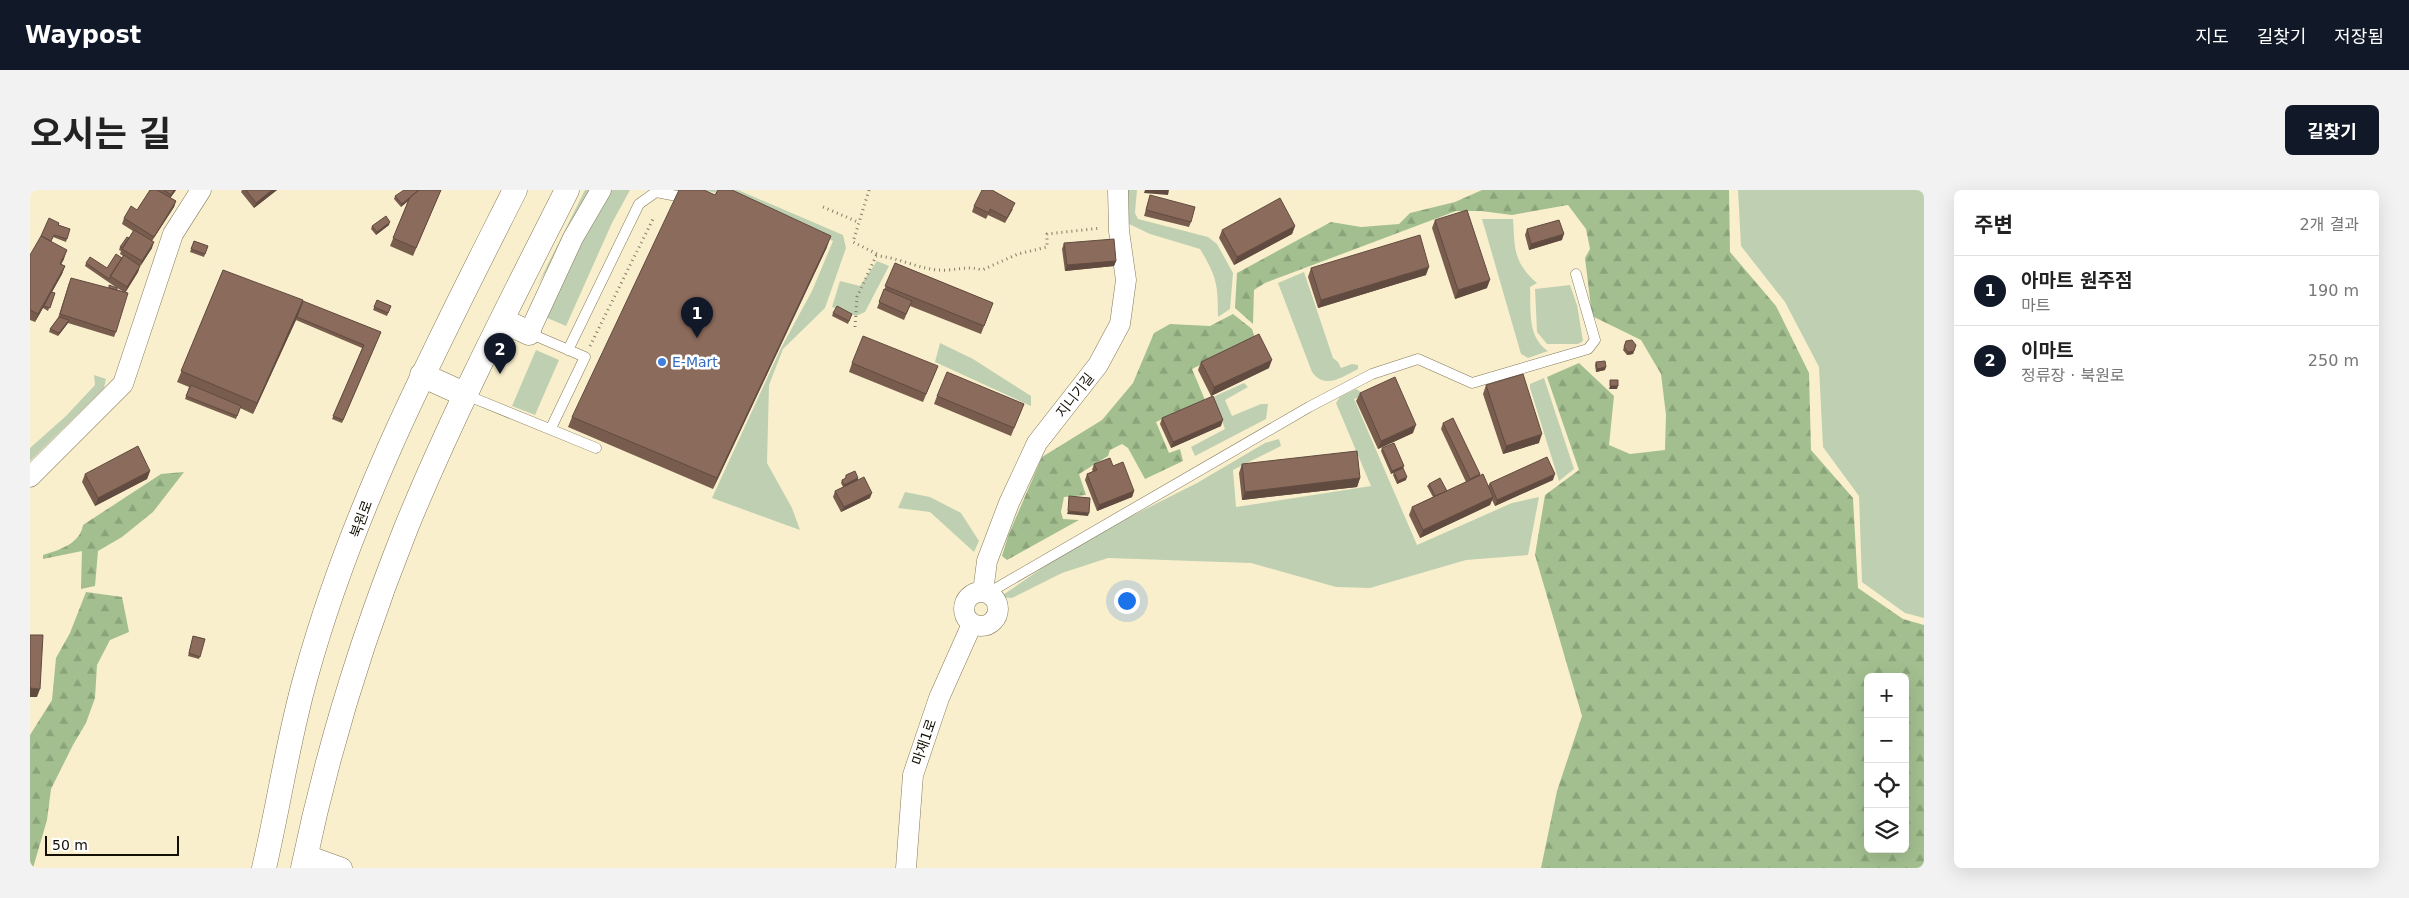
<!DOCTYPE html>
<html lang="ko">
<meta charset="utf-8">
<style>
:root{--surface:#fff;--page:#f2f2f2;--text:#222;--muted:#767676;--line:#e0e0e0;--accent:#111827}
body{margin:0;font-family:"DejaVu Sans","Noto Sans KR",sans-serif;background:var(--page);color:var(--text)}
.controls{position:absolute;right:15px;bottom:15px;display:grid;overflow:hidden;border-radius:8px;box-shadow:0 5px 20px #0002}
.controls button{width:45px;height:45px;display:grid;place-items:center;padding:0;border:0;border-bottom:1px solid var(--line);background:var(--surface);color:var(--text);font:25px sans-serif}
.scale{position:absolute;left:15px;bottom:12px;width:134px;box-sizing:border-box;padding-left:5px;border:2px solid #130f04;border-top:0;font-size:14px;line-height:18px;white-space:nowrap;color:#130f04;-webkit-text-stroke:4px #fff;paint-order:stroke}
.you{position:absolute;left:1096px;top:410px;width:18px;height:18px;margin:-12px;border:4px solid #fff;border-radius:50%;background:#1a73e8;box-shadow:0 0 0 8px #1a73e833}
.badge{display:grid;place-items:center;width:32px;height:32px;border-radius:50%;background:var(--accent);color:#fff;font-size:16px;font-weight:700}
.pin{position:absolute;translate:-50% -41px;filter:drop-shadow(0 1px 2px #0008)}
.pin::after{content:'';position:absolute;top:26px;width:18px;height:15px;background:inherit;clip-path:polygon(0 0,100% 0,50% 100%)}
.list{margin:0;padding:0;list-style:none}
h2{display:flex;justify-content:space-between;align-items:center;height:65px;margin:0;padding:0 20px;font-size:21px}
h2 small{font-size:16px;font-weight:400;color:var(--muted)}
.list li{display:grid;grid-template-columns:32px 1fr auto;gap:15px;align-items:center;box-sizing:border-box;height:70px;padding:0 20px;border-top:1px solid var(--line)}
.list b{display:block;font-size:19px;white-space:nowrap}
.list p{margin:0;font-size:16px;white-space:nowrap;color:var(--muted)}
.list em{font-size:16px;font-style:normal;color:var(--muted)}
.icon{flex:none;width:28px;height:28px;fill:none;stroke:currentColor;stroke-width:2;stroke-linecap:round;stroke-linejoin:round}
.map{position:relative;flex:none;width:1894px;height:678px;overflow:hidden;border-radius:8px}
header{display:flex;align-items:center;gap:30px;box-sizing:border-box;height:70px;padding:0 25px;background:var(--accent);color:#fff}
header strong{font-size:24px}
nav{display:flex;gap:28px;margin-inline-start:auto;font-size:18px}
.intro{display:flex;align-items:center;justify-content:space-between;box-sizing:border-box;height:120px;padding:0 30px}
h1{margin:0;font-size:35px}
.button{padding:12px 22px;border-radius:8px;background:var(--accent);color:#fff;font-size:18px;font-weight:700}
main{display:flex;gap:30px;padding:0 30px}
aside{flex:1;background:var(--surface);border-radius:8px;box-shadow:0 5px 20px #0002}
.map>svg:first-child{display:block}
</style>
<header>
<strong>Waypost</strong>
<nav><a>지도</a><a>길찾기</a><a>저장됨</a></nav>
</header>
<div class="intro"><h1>오시는 길</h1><a class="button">길찾기</a></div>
<main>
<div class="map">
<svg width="1894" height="678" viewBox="0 0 1894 678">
<defs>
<pattern id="forest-firs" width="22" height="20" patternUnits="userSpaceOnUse" patternTransform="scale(1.25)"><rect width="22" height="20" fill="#a3bf8f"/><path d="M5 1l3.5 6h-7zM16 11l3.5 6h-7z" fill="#8ba37a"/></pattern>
</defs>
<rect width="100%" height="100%" fill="#faefcc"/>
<!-- green -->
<path fill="#bed0b1" d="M555 0H565L507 96Z
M577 0H600L582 33 536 136 515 127Z
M671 0H708L813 45 816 58 795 118 753 159 739 195 737 273 762 318 770 340 682 308 751 158 782 101 803 51 698 5Z
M1093 0H1107L1105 23 1108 29 1178 47 1187 54 1203 83 1200 119 1188 127C1188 95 1187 87 1170 59L1120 44 1097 33Z
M1708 0H1894V428L1875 423 1832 392 1829 306 1793 257 1789 177 1755 112 1711 56Z
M1452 29H1483C1485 59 1483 72 1507 93L1500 97C1501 120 1497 147 1518 161L1498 168 1491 164Z
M847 71 859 76 835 122 826 126 802 117 810 91 830 96Z
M1274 82 1303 168 1308 172 1311 178 1322 174 1328 175V179C1312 187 1295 200 1282 182L1248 93Z
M1540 95 1547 115 1553 151 1548 154H1517L1507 142 1505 99Z
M910 153 943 169 1001 206V216L905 172Z
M506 160 529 170 505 225 482 216Z
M64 185 76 189 74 198 0 271V258L36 226 65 195Z
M1514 188 1544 279 1529 291 1500 198V194Z
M1214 193 1218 197 1195 210 1202 226 1231 214H1238L1236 229 1165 266 1161 257 1195 239 1183 207Z
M1326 199 1331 202 1329 207 1324 209 1387 355 1482 313 1509 307 1498 365 1436 370 1340 398 1306 397 1221 373 1078 368 1032 383 982 408 970 407 1033 364 1078 338 1167 293 1235 253 1249 249 1251 256 1203 280 1206 317 1341 296 1306 213 1310 207Z
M875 302 900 307 931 323 949 351 944 362 900 322 868 318Z"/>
<!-- forest -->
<path fill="url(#forest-firs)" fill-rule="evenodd" d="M1452 0H1699L1700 62 1746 116 1779 183 1781 260 1823 308 1828 398 1873 429 1894 435V678H1511L1527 601 1552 526 1505 365 1515 305 1549 280 1517 187 1549 173 1584 206 1579 255 1600 264 1635 260 1636 225 1631 184 1611 150 1562 126 1555 68 1560 59 1556 39 1538 15 1482 25 1451 21H1426L1235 93 1224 100 1223 134 1205 118 1207 83 1301 32 1331 37 1369 34 1380 23 1425 12ZM1838 487H1875V659H1838Z
M1203 124 1222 139 1225 148 1162 179 1175 210 1126 232 1139 263 1150 259 1153 271 1115 289 1098 258 1092 254 1080 260 1078 266 1049 284 1056 305 1034 307 1031 322 1033 329 1049 330 977 370 972 366 978 346 1012 267 1072 230 1103 193 1124 143 1140 134 1180 136Z
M154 282 123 322 92 347 68 361 65 396 51 399 52 361 13 369V365C29 360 50 354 53 335L131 284Z
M56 402 92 407 99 442 80 450 67 475 65 508 56 533 43 555 21 599 17 630 3 678H0V545L22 510 26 468 40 443Z"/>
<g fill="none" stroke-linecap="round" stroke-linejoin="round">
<!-- service casing -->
<g stroke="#837959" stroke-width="11">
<path id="service" d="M499 143 555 167 521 238
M538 160 609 14 626 2 647 6
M436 205 566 258
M958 403 1279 217 1342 184 1388 169 1442 193 1558 159 1565 150 1546 84"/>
</g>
<!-- minor casing -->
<g stroke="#837959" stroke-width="21">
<path id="minor" d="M499 143 543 48 571 0
M0 287 93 194 143 44 171 0
M934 419a17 17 0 1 1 34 0a17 17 0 1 1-34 0Z
M953 402 957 371 979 313 1007 253 1068 175 1090 134 1096 90 1089 41 1088 0
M276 665 312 678
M876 678 883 585 909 508 942 434"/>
</g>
<!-- tertiary casing -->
<g stroke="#837959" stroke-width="25">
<path id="tertiary" d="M472 130 499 143
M392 185 436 205
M234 678C249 614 258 549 276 486 323 315 406 157 485 0
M273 678C297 562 332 448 376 338 423 223 481 111 537 0"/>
</g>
<!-- path -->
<path stroke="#837c65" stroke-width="3" stroke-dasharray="1 4" stroke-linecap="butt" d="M839 0 823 52 849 65
M793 17 828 32
M825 137 827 107 846 66C871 67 892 82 918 80 931 79 939 76 952 80L988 64 1017 57V44L1071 38
M560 156 624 27"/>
<!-- service -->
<use href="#service" stroke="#fff" stroke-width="10"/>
<!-- minor -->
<use href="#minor" stroke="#fff" stroke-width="20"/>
<!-- tertiary -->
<use href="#tertiary" stroke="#fff" stroke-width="24"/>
</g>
<!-- wall -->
<path fill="#785c4e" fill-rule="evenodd" d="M120 0H146L140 8 146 11 144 17 122 51V58L110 76 108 82 95 103 86 142 84 147 38 133 28 146 19 142 20 139 28 128 39 93 79 98H87L55 76 56 73 77 78 92 68 93 66 90 64 91 61 89 60 90 57 99 48 103 41 92 34 94 28 107 20ZM87 98 94 102 87 100Z
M212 0H247L224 18 211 2Z
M411 0 383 66 360 56 378 11 371 17 364 9 365 6Z
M1120 5 1161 32 1159 37 1114 26Z
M944 16 983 19 975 33 958 25 956 29 942 22Z
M1405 30 1457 98 1425 109 1402 38Z
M29 33V35L40 39 36 52 23 47 21 51 34 69 31 74 35 76 32 84 22 102 25 103 18 121 13 118 5 132 0 130V65Z
M359 35 346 45 341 39 342 36Z
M1265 36 1262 44 1204 75 1189 48 1192 40Z
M1497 39 1532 50 1499 60 1495 45Z
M164 51 178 56 174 67 160 62Z
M1034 53 1086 71 1084 76 1035 81 1032 59Z
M797 57 683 299 538 237 542 227Z
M865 73 963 113 951 144 880 116 874 130 847 118Z
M1281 78 1396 85 1288 118 1278 87Z
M193 80 351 142 312 233 302 229 332 158 266 130 267 128 223 224 210 218 206 229 155 209 159 197 147 192Z
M347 110 361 116 357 126 343 120Z
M803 123 822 124 818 134 802 126Z
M1596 151 1604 161 1603 164 1597 165 1593 160Z
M1171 172 1239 178 1181 206 1168 180Z
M1566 172 1575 180 1566 182 1565 175Z
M822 173 908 176 893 212 819 182Z
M1456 195 1509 253 1473 264 1453 204Z
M1330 203 1383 243 1348 259 1326 211Z
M907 206 994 214 981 246 904 214Z
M1132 228 1191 236 1141 258 1130 234Z
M1413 233 1450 284V286L1458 296 1460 293 1523 290 1465 316 1462 310 1460 315 1390 348 1379 325 1382 317 1403 307 1397 296 1399 294 1417 301 1436 292 1411 239Z
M1352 258 1373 278 1376 290 1367 294 1363 285 1364 282 1361 284 1351 261Z
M1064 274 1083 276 1104 301 1102 307 1067 321 1055 290 1057 284 1063 281 1062 280Z
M1212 274 1330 288 1327 297 1212 310 1209 283Z
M120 281 117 289 65 316 52 292 55 284Z
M816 285 828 288V290L840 308 811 322 803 307 805 301 813 297 811 293 812 290 815 289Z
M163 446 175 449 169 469 158 466Z"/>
<!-- shaded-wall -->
<path fill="#614b40" d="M144 0H146L139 10 141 5Z
M242 0H247L224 18 226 13Z
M389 0H391L371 17 372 14Z
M1115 0H1139L1138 5 1114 3Z
M146 11 144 17 121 52 124 47Z
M360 32 359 35 346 45 347 42Z
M1265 36 1262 44 1204 75 1207 67Z
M1534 44 1532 50 1499 60 1501 54Z
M801 46 797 57 683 299 687 288Z
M124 52 122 58 110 77 112 71Z
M37 60 34 69 27 82 30 74Z
M1086 71 1084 76 1035 81 1037 75Z
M35 76 32 84 5 132 8 124Z
M110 76 108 82 95 103 97 97Z
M1399 77 1396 85 1288 118 1291 110Z
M1460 90 1457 98 1425 109 1428 100Z
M273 110 270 121 223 224 227 213Z
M39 130 38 133 28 146 29 143Z
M1604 161 1603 164 1597 165 1598 162Z
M1242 170 1239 178 1181 206 1184 197Z
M1576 177 1575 180 1566 182 1567 179Z
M1580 196H1588L1587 199H1579Z
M1193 230 1191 236 1141 258 1143 252Z
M1386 235 1383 243 1348 259 1351 251Z
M1512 244 1509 253 1473 264 1476 256Z
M1374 276 1373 279 1361 284 1362 281Z
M120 281 117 289 65 316 68 308Z
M1525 284 1523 290 1465 316 1467 310Z
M1377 287 1376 290 1367 294 1368 291Z
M828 288 827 291 813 298 814 295Z
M1330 288 1327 297 1212 310 1215 302Z
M1104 301 1102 307 1067 321 1069 315Z
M842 303 840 308 811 322 814 317Z
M1463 307 1460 315 1390 348 1393 340Z
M1038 321 1059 323 1058 326 1037 324Z
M0 498 10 499 7 507H0Z"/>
<!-- building -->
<path fill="#8b6b5b" stroke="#614b40" d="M120 0H127L146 11 124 47 94 28 101 16 107 20Z
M134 0H144L141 5Z
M216 0H242L226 13Z
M374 0H389L372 14 365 6Z
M389 0H411L386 58 363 48 380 7Z
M649 0H674L685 5 688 0H702L801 46 687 288 542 227Z
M952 0H962L985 13 977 28 960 19 959 23 944 16Z
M1120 5 1165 17 1161 32 1116 20Z
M1250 8 1265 36 1207 67 1192 40Z
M1437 20 1460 90 1428 100 1405 30Z
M356 26 360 32 347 42 342 36Z
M19 28 29 33 28 35 40 39 37 49 24 45 21 51 11 46Z
M1529 30 1534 44 1501 54 1497 39Z
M104 40 124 52 112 71 92 59Z
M1390 45 1399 77 1291 110 1281 78Z
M11 46 37 60 30 74 35 76 8 124 0 120V65Z
M97 47 99 48 92 58 90 57Z
M1084 49 1086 71 1037 75 1034 53Z
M164 51 178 56 175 64 161 59Z
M86 64 92 68 79 89 56 73 60 67 77 78Z
M94 65 110 76 97 97 80 86Z
M865 73 963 113 954 136 855 96Z
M193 80 273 110 227 213 151 181Z
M41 88 98 103 86 142 30 124Z
M79 95 87 98V100L79 98Z
M854 99 882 111 876 124 849 112Z
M21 102 25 103 20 118 14 116Z
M347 110 361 116 358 123 344 117Z
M273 111 351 142 313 230 303 226 334 155 267 127Z
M807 116 822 124 819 131 803 123Z
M29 127 39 130 29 143 20 139Z
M1229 144 1242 170 1184 197 1171 172Z
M833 146 908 176 896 204 822 173Z
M1602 150 1606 155 1604 161 1598 162 1594 157 1596 151Z
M1575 171 1576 177 1567 179 1566 172Z
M917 182 994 214 984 238 907 206Z
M1493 184 1512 244 1476 256 1456 195Z
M1365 187 1386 235 1351 251 1330 203Z
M1580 190H1588V196H1580Z
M161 195 211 216 207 226 156 206Z
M1183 206 1193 230 1143 252 1132 228Z
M1423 228 1450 284 1440 289 1413 233Z
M1364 253 1374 276 1362 281 1352 258Z
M108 256 120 281 68 308 55 284Z
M1327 261 1330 288 1215 302 1212 274Z
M1517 267 1525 284 1467 310 1460 293Z
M1080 268 1083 276 1093 272 1104 301 1069 315 1057 284 1067 280 1064 274Z
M1373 278 1377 287 1368 291 1364 282Z
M825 281 828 288 814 295 812 290 816 288V285Z
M1453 284 1463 307 1393 340 1382 317Z
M834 287 842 303 814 317 805 301Z
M1410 288 1417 301 1405 306 1399 294Z
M1039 306 1060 308 1059 323 1038 321Z
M0 445H13L10 499 0 498Z
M163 446 175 449 170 467 159 463Z"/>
<!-- markers -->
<circle fill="#3f7fe0" stroke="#fff" stroke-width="2" cx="632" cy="172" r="5"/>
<g text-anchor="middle" stroke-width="5" stroke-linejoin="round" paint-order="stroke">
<!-- shop labels -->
<g font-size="14" fill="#366cbe" stroke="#fff" text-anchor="start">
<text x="642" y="177">E-Mart</text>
</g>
<!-- street labels -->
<g font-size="14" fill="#130f04" stroke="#fff">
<text transform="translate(1045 205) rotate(-52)" y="5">지니기길</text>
<text transform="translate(331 329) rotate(-70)" y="5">북원로</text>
<text transform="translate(894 552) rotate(-71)" y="5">마재1로</text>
</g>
</g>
</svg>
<div class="controls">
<button>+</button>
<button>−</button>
<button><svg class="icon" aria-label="locate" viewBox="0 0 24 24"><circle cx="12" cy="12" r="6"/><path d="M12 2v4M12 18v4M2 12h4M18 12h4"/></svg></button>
<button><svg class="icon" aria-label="layers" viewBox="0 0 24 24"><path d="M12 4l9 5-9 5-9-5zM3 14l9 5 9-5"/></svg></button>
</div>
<div class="scale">50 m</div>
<div class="you"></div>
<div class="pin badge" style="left:667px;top:148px">1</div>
<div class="pin badge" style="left:470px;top:184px">2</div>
</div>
<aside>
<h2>주변<small>2개 결과</small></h2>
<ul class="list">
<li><span class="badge">1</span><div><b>아마트 원주점</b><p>마트</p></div><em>190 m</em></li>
<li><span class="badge">2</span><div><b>이마트</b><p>정류장 · 북원로</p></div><em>250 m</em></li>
</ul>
</aside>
</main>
